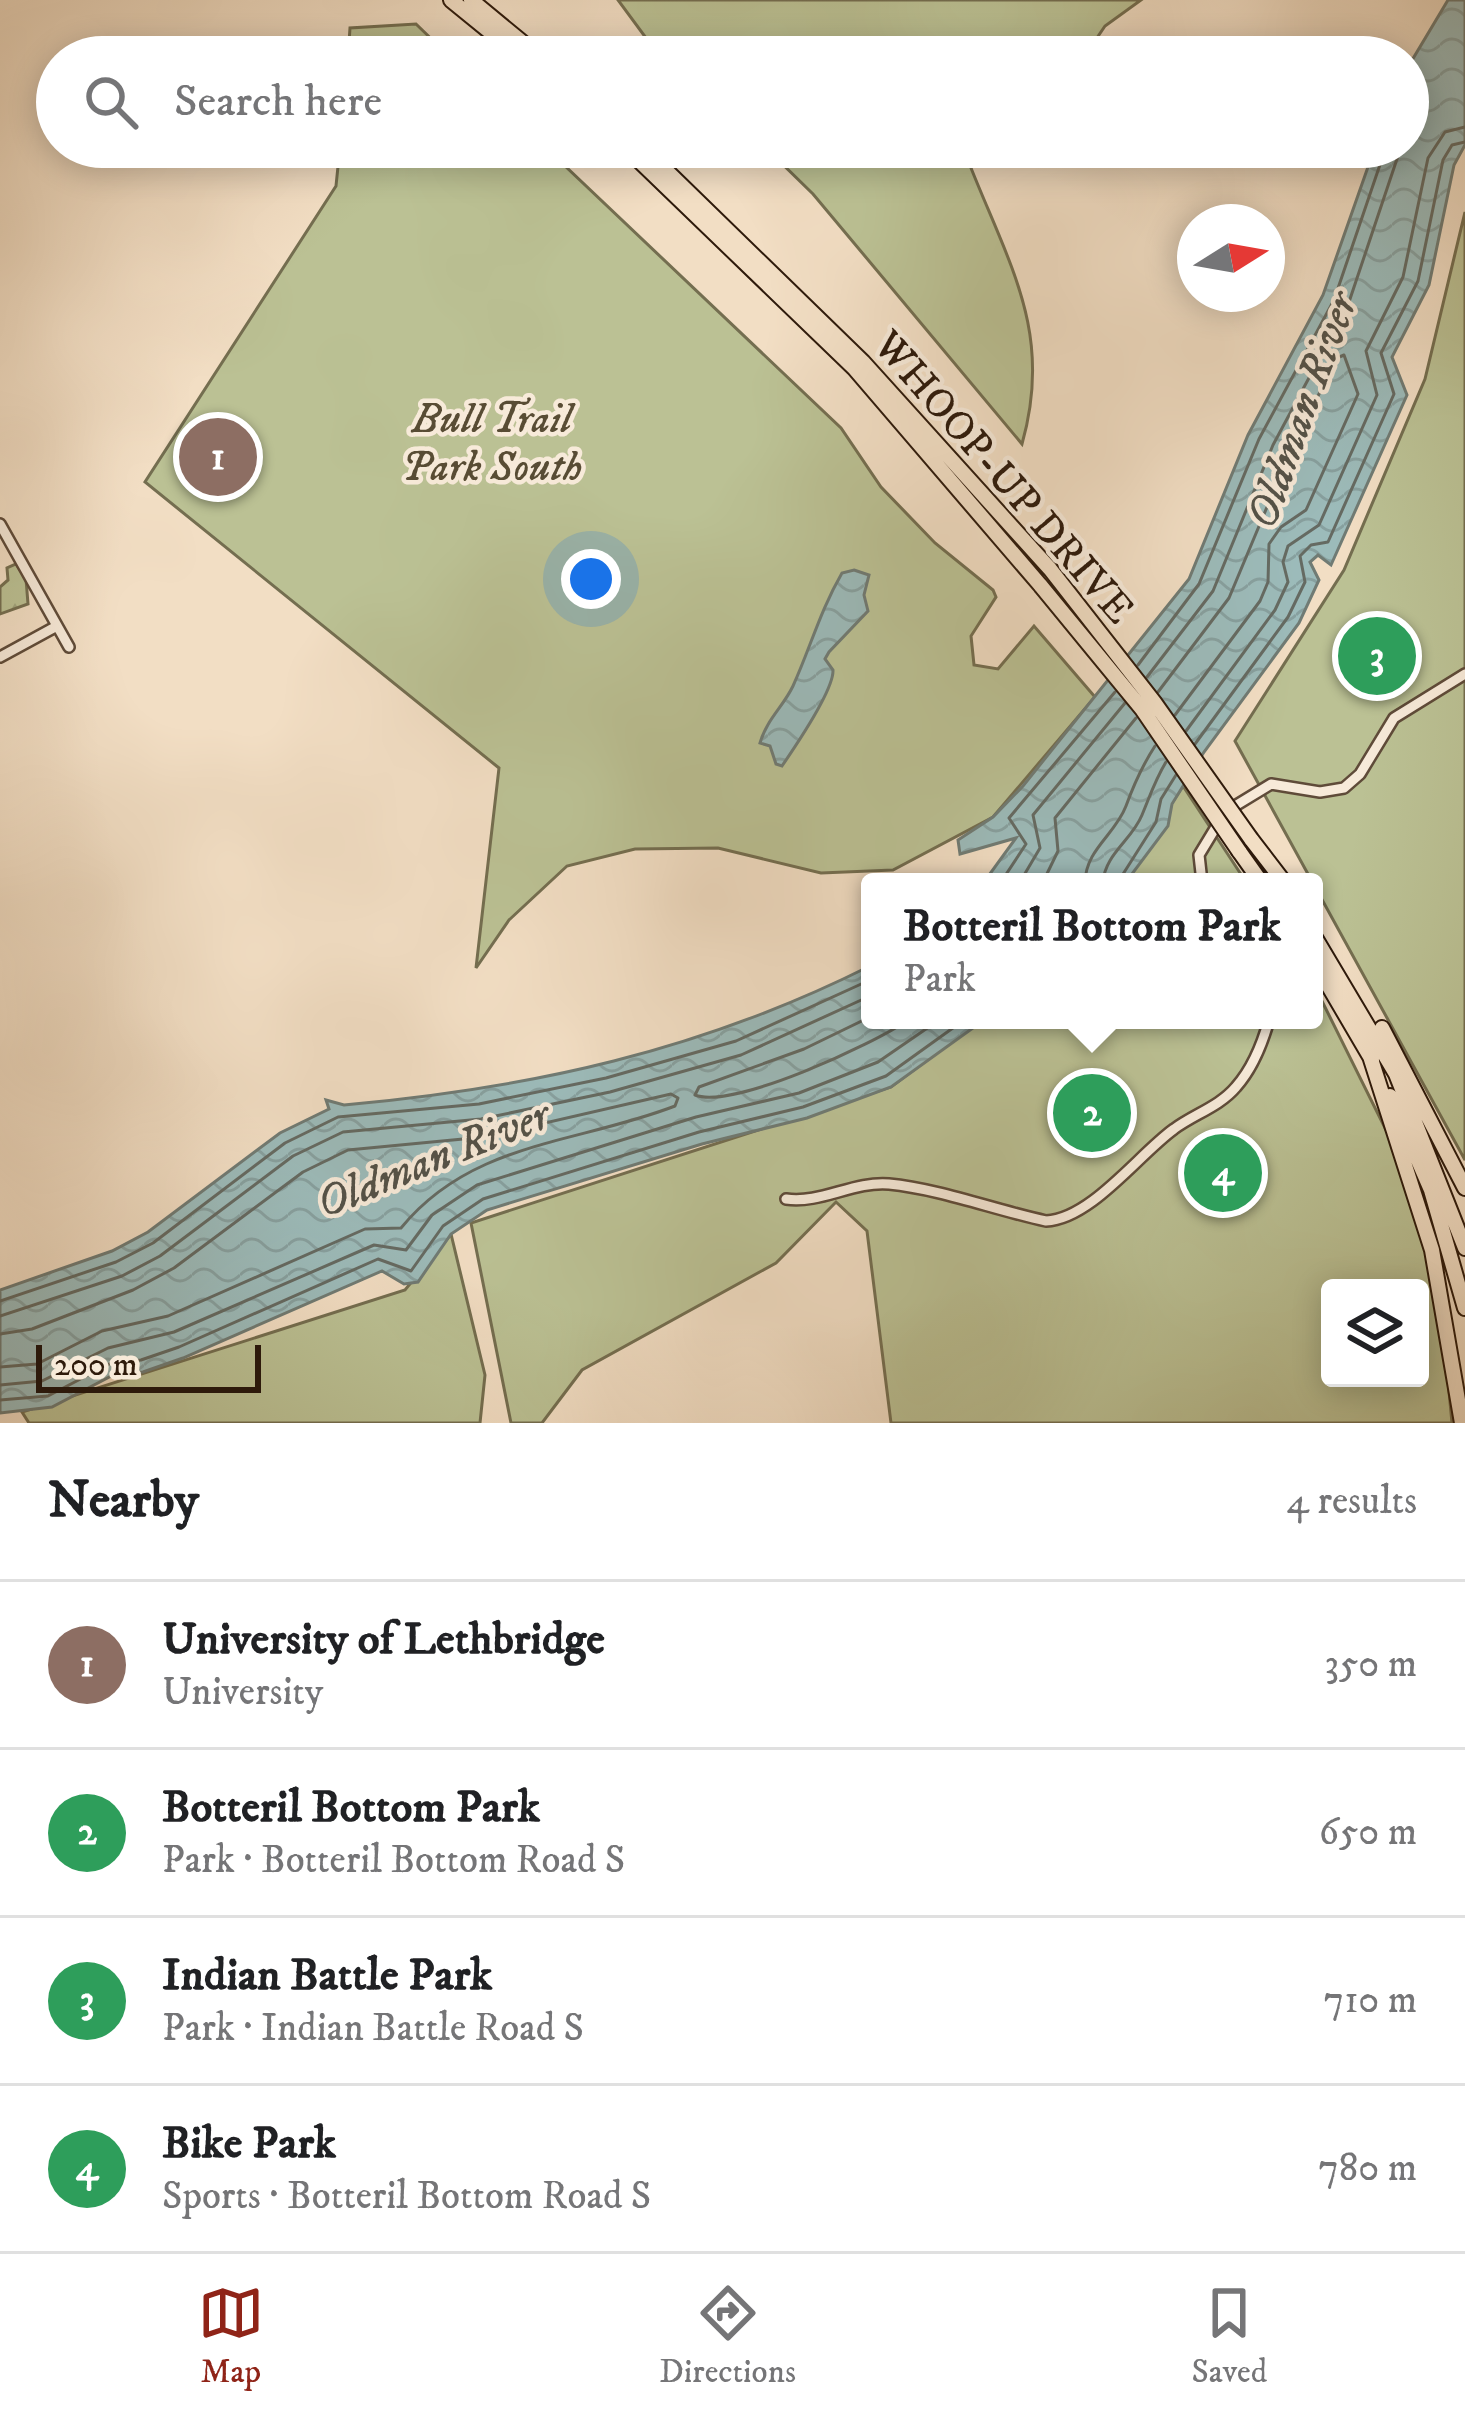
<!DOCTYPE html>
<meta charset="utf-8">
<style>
:root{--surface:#fff;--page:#f2f2f2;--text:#202124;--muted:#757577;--line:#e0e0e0;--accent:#8f2418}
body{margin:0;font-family:"IM FELL DW Pica",serif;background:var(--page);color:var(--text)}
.controls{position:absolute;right:36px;bottom:36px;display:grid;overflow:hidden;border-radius:12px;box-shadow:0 6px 30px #0003}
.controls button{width:108px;height:108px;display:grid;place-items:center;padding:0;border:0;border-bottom:3px solid var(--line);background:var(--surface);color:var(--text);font:60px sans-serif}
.compass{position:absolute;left:1177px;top:204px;width:108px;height:108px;border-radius:50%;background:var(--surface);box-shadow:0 6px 30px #0003;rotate:79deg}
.scale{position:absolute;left:36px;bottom:30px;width:225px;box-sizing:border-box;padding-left:12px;border:6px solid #2e1a0b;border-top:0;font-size:33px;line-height:42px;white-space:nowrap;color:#2e1a0b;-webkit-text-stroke:9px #f7ead9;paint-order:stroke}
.you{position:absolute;left:591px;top:579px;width:42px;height:42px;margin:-30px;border:9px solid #fff;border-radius:50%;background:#1a73e8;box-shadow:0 0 0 18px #1a73e833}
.badge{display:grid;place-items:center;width:78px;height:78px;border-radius:50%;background:var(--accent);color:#fff;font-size:39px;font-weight:700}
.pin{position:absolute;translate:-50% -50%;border:6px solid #fff;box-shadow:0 3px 12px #0006}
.popup{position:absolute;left:861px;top:873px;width:462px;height:156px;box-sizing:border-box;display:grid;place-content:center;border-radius:12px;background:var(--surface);filter:drop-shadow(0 3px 9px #0005);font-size:39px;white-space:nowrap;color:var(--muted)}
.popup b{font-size:45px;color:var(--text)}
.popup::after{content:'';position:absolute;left:50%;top:100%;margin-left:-24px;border:24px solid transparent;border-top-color:var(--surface)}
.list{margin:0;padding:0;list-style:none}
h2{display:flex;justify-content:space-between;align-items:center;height:156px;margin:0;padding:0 48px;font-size:51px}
h2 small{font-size:39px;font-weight:400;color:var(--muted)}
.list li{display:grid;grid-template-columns:78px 1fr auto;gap:36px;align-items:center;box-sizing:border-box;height:168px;padding:0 48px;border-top:3px solid var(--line)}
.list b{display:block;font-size:45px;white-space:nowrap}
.list p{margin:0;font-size:39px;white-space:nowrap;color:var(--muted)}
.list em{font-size:39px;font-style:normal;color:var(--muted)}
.icon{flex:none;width:66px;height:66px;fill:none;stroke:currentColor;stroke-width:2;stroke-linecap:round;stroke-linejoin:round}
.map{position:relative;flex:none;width:1465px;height:1423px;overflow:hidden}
.search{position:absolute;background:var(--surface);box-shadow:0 6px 30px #0003;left:36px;right:36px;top:36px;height:132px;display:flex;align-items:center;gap:30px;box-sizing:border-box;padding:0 42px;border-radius:66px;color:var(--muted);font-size:45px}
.sheet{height:828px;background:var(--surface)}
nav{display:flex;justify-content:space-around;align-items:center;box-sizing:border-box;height:168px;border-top:3px solid var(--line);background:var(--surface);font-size:33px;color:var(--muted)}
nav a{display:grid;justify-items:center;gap:6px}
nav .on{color:var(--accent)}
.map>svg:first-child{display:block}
</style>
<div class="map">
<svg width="1465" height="1423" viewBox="0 0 1465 1423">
<defs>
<pattern id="forest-firs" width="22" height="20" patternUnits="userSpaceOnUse" patternTransform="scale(3)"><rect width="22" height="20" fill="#bbc194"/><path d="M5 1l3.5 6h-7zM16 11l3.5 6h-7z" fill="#a1a57e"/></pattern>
<pattern id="water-waves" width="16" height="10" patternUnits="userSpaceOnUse" patternTransform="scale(3)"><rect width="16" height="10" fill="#9cbbba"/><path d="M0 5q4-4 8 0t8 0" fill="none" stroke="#87a09f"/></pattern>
</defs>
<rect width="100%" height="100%" fill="#f2dec4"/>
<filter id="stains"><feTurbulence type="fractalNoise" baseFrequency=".00167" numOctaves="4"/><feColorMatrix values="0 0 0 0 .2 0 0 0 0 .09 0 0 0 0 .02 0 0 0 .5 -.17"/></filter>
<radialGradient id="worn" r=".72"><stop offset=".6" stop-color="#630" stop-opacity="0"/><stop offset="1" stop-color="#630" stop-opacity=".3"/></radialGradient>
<!-- green -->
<path fill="#bbc194" stroke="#746e50" stroke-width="3" fill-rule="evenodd" d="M618 0H1141L1105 26 1084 57H660Z
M416 24 450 57H348L350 28Z
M340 147H545L841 428 881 487 935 543 993 590 996 597 971 636 974 665 998 669 1034 626 1095 697 993 817 893 870 821 873 718 848 635 849 567 866 509 920 476 968 499 768 145 482 336 186Z
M765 147H990L971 168C1011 268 1053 335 1022 444L813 194Z
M1465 212V1160L1235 741 1344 570 1425 379Z
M1183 786 1246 882H1120Z
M1314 985 1391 1140 1438 1276 1452 1423H891L867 1231 836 1202 776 1263 582 1370 542 1423H511L471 1223 891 1087 981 1020H1314ZM1330 1288H1420V1378H1330Z
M451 1234 485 1375 480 1423H29L22 1412 405 1290Z"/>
<!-- forest -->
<path fill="url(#forest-firs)" stroke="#746e50" stroke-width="3" d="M16 564 26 579 28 604 0 614V587L8 580 7 568Z"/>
<!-- water -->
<path fill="url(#water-waves)" stroke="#707b74" stroke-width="3" d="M1448 0H1465V145L1454 165 1429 285 1392 357 1407 395 1331 565 1318 555 1310 562 1319 580 1299 623 1204 752 1172 804 1168 826 1126 882H984L1016 838 960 854 958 840 993 817 1023 786 1189 579 1248 435 1323 295 1375 147H1408V67Z
M854 570 869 575 864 595 868 611 829 652 825 659 833 670C834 690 795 747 782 766L776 764 770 746 760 743C767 719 783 707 793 686 811 646 820 611 842 573Z
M870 966V1020H984L891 1087 807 1118 702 1144 487 1210 451 1234 418 1282 404 1284 382 1271 183 1358 143 1372 117 1373 52 1407 0 1413V1290L112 1251 148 1232 280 1133 329 1109 326 1100 344 1105C532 1088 700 1051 870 966Z"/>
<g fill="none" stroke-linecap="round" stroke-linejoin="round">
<!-- shore -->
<path stroke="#656a62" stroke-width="3" d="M1138 665 1199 584 1259 439 1334 300 1386 147
M1147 677 1213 591 1273 445 1348 305 1401 147
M1158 692 1229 598 1290 452 1337 358 1344 355 1358 394 1306 510 1281 527 1269 544 1268 582 1260 601 1175 715
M1186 731 1275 610 1288 582 1283 562 1288 546 1319 525 1377 395 1366 351 1403 277 1428 158 1445 132 1465 127
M1195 744 1288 617 1305 582 1300 556 1311 545 1328 542 1394 394 1381 353 1418 281 1443 160 1452 145 1465 142
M1001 882 1026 844 1009 818 1115 692
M1020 882 1040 848 1033 815 1125 703
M1043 882 1058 851 1055 818 1136 718
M1085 882C1086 849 1115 835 1126 806 1134 784 1142 766 1155 746
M1103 882C1105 854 1132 840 1142 815 1150 796 1155 780 1166 762
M1118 882 1156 822 1161 799 1176 775
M870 1017 804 1049 699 1087 695 1095C732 1110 874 1044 908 1020
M0 1301 116 1262 153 1243 285 1143 338 1117 479 1104 606 1078 736 1041 870 980
M0 1316 122 1276 160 1256 293 1156 343 1132 481 1119 610 1092 741 1055 870 996
M0 1334 32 1329 133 1290 174 1268 303 1172 348 1150 484 1137 671 1094 678 1098 675 1106C577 1144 472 1141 401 1228L365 1229 168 1316 102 1331 37 1364 0 1367
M0 1385 42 1381 108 1348 174 1332 374 1245 406 1250 432 1215 477 1185 696 1117 799 1093 878 1062 939 1020
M0 1400 48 1396 113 1362 141 1360 179 1347 378 1259 411 1271 443 1226 483 1199 699 1132 803 1107 886 1076 964 1020"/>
<!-- minor casing -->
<g stroke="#5f4b39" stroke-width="14">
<path id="minor" d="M0 524 69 647
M0 657 57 626
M1230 809 1271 784 1320 792 1344 788 1360 774 1394 718 1465 674
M1202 882 1199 855 1219 822
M786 1199C821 1204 853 1181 889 1184 940 1189 995 1210 1046 1221 1091 1219 1139 1154 1174 1129 1194 1114 1219 1107 1236 1087 1253 1068 1262 1045 1269 1020"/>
</g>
<!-- highway casing -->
<g stroke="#2e1a0b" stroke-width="18">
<path id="highway" d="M451 0 521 57
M471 0 540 57
M625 147 854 368 1041 586
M642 147 863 362 1050 569
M1251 839 1284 882
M1239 851 1261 882
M1314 936 1396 1074 1465 1248
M1314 961 1372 1060
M1382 1028 1465 1188
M1369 1053 1432 1250 1462 1423
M1390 1096 1431 1190 1465 1308"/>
</g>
<!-- minor -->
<use href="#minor" stroke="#f7ead9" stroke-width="9"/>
<!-- highway -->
<use href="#highway" stroke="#f2dec4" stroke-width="14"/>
<!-- highway-bridge casing -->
<g stroke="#2e1a0b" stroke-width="18" stroke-linecap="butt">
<path id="highway-bridge" d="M1050 569 1154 702 1251 839
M1041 586 1142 709 1239 851"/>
</g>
<!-- highway-bridge -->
<use href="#highway-bridge" stroke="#f2dec4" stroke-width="14"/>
</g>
<g text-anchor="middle" stroke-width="9" stroke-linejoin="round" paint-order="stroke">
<!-- park labels -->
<g font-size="42" font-style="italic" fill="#584c34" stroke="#f7ead9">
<text x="492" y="432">Bull Trail<tspan x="492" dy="48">Park South</tspan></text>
</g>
<!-- street labels -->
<g font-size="42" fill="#2e1a0b" stroke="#f7ead9">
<text transform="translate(1005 476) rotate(49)" y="15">WHOOP-UP DRIVE</text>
</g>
<!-- water labels -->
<g font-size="45" font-style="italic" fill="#545248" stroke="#f7ead9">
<text transform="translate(1300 410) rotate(-70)" y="16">Oldman River</text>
<text transform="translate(432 1157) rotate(-22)" y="16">Oldman River</text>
</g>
</g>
<rect width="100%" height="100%" filter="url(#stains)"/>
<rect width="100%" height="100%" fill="url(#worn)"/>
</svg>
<div class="controls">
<button><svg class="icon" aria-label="layers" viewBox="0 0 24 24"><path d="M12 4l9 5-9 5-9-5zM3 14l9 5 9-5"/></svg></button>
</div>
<svg class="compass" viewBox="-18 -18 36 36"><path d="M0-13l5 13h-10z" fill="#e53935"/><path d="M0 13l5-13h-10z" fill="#757577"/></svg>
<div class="scale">200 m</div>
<div class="you"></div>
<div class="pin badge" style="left:218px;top:457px;background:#8d6e63">1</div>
<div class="pin badge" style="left:1092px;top:1113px;background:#2e9e5b">2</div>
<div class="popup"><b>Botteril Bottom Park</b>Park</div>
<div class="pin badge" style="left:1377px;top:656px;background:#2e9e5b">3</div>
<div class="pin badge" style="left:1223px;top:1173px;background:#2e9e5b">4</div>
<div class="search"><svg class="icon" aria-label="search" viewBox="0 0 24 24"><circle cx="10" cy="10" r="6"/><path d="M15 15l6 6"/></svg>Search here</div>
</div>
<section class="sheet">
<h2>Nearby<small>4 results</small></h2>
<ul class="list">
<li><span class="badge" style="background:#8d6e63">1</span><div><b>University of Lethbridge</b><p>University</p></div><em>350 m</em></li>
<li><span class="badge" style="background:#2e9e5b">2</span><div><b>Botteril Bottom Park</b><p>Park · Botteril Bottom Road S</p></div><em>650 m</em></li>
<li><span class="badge" style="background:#2e9e5b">3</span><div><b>Indian Battle Park</b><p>Park · Indian Battle Road S</p></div><em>710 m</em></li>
<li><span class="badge" style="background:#2e9e5b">4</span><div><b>Bike Park</b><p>Sports · Botteril Bottom Road S</p></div><em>780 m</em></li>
</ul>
</section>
<nav>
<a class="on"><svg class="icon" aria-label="map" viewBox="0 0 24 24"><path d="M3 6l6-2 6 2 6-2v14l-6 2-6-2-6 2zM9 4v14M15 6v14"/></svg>Map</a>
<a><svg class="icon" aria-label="directions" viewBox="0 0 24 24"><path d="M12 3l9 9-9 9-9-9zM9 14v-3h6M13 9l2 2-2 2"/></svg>Directions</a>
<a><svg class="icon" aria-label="saved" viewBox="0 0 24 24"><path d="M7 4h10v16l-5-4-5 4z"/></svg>Saved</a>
</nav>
